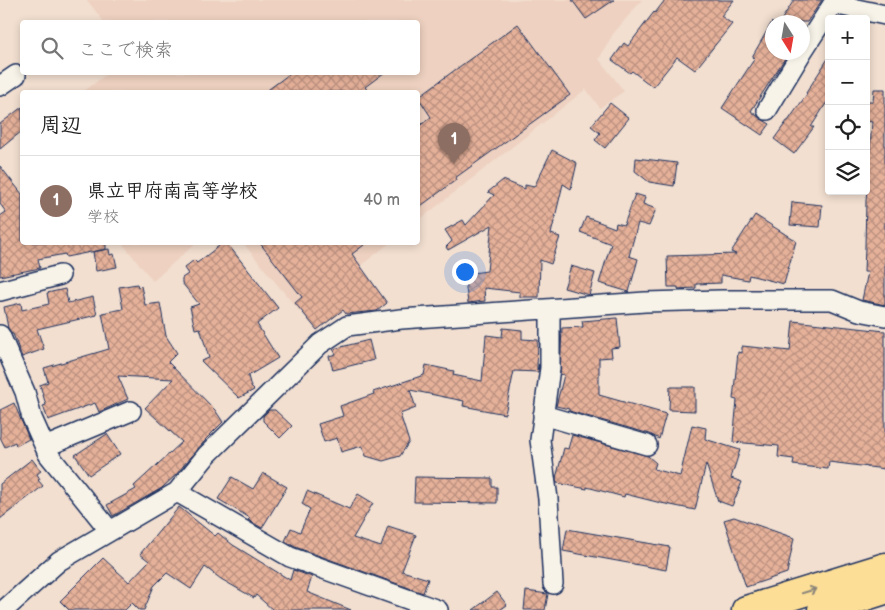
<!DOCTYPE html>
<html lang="ja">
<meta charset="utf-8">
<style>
:root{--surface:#fff;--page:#f6f6f6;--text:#222;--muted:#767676;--line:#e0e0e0;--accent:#111827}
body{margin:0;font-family:"Balsamiq Sans","Klee One",sans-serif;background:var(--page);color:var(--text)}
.controls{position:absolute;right:15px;top:15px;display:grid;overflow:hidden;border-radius:5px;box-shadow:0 2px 8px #0003}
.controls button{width:45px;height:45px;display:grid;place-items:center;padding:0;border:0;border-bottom:1px solid var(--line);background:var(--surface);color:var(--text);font:25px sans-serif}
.compass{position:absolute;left:765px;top:15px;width:45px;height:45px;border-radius:50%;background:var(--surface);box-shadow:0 2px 8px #0003;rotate:169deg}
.you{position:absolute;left:464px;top:271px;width:18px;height:18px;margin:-12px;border:4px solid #fff;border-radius:50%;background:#1a73e8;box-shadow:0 0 0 8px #1a73e833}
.badge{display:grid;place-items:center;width:32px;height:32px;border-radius:50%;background:var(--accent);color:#fff;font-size:16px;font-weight:700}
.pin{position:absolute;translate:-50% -41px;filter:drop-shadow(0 1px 2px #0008)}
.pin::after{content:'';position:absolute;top:26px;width:18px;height:15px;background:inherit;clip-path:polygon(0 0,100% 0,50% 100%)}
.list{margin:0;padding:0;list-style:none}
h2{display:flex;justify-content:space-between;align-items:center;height:65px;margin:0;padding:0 20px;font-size:21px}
h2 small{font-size:16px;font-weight:400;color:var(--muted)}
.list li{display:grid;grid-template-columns:32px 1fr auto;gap:15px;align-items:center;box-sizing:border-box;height:90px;padding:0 20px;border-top:1px solid var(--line)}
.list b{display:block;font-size:19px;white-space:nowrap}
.list p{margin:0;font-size:16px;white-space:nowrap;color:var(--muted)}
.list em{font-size:16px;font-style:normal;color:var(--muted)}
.icon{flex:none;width:28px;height:28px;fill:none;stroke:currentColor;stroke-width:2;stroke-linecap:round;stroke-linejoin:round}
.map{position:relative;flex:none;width:885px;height:610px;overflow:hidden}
.search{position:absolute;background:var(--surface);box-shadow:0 2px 8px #0003;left:20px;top:20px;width:400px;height:55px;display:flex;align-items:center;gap:12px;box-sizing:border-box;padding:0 18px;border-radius:5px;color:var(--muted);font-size:19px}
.panel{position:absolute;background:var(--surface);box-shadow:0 2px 8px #0003;left:20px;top:90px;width:400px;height:155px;border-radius:5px}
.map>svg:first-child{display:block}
</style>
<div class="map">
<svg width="885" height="610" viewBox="0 0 885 610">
<defs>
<pattern id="building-cross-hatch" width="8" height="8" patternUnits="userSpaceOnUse" patternTransform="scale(1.25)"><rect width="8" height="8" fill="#e6b199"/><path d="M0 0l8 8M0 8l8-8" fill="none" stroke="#ba9080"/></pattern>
</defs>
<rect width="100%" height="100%" fill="#f2dfd0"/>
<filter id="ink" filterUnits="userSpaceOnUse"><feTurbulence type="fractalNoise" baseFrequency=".02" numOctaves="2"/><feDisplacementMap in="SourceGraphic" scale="10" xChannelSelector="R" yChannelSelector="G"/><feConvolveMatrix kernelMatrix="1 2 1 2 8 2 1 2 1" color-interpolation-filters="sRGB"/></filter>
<g filter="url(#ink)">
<!-- built -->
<path fill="#eed1c0" d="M87 0H642L613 34 599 59 624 91 600 108 586 89 418 221V92H83L108 73 418 72V22H104Z
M122 243H196L153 281Z
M243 243H390L300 312Z"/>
<!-- building -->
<path fill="url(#building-cross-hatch)" stroke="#1b2f5e" d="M572 0H614L586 19Z
M665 0H734L721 16 732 24 695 70 677 57 653 87 632 71 630 73 612 60 624 43 628 46 654 12 655 13Z
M794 0H822L807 22H780Z
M772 22V52H789L751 111 761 119 770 124 762 135 722 108 755 58 752 57Z
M518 24 570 95 455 178 456 180 418 208V127L431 117 418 97Z
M829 57V99L811 127H814L794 154 774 139 787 121H788L807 94 806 93Z
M292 72H385L365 87 369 92H265Z
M874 89H885V305L862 300 868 272H864L865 247 866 201 872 122 866 121V101H873Z
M610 103 629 118 605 148 595 140 600 133 591 126Z
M22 107V131L0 149V124Z
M552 150 577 163 571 189 563 184 551 234 560 237 551 264 540 260 539 297H520V292L484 288 485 301 468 303 464 274 487 271 492 225 448 250 446 247 452 241 445 230 463 220 466 225 494 195 488 192 503 180 525 189V185L534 187Z
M636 158 677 163 674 186 649 182 635 171Z
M0 166 22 194V242H106V249L66 257 65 254 38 259 40 268 0 276V216L6 212 0 204Z
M635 194 645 197 643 204 656 209 649 226 638 223 629 256 638 259 629 292 599 283 611 244 580 232 586 217 615 228 616 223 624 225Z
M792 202 822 205 820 227 790 225Z
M755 215 796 241 784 284 749 275 748 280 721 275V283L696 284V288L678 289V287H668L667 256 736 254 731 252Z
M224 242H226L278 308 257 324 278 358 248 376 251 387 254 390 239 398 201 361 209 358 200 328 195 329 190 307 199 304 182 283V278L188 274 184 268 194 260 197 263Z
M259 242H368L352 254 387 303 377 311 346 314 343 310 317 330 295 303 302 297Z
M109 249 110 255 114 254 117 267 96 271 93 252Z
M571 266 595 273 589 295 564 288Z
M137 284 138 287 141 286 145 305 160 303 166 336 177 353 168 362 215 410 223 422 205 440H206L190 457 177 474 162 488 113 516 107 505 136 489 134 486 182 442 145 408 173 379 118 376 128 399 99 412 95 403 48 420 43 406 46 405 40 385 48 382 44 368 109 349 102 313 123 309 119 287Z
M65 289 68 303 93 297 97 315 37 329 44 349 22 357 13 334H12L8 328 4 307 21 303 22 310 49 304 47 293Z
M617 318 620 347 611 348 612 357 599 358V395L666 414 659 439 650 434 569 411V409L556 406 564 375 560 374 562 328 583 327 582 321Z
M793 321 885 331V469L829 462 828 469 793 465 794 459 778 457 779 446 733 442 737 400 733 399 738 352 742 353V346L790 351Z
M503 328 522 330V339L538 340 537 370 539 364 538 372 514 371 505 414 463 406 464 401 410 390 416 408 400 414 409 442 400 456 383 461 366 456 362 446 341 452 337 438 324 442 318 424 343 416 340 406 374 394 373 392 424 375 426 365 454 371 453 375 482 381 486 335 502 337Z
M369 340 374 360 333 370 329 356 336 354 333 349Z
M670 387H695V411L669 410Z
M14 403 29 439 16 446 15 442 5 447 0 437V410Z
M269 410H275L292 426 280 438 263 421V416Z
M692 425 706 428 705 439 740 450 731 478 742 482 732 506 718 501 706 464 695 510 661 503 625 494 624 497 587 487V489L557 483 556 478 564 448 568 449 572 435 648 456 656 463 654 469 680 476Z
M107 434 120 454 89 475 75 455Z
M32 459 41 471 37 474 40 479 38 480 43 486 0 519V484Z
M263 473 287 487 262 528 248 520 250 518 218 499 232 477 253 489Z
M415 477 492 478V487H497V503L414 502Z
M307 491 349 509 358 494 373 503 353 538 381 547 388 526 416 535 402 571 428 579 423 593 295 547 285 541 291 528 300 532 310 509 302 504Z
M179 507 215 536 218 533 233 545 290 580 293 570 312 577 307 592 351 610H273L256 595 254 598 221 579 205 567 191 589 167 573 154 586 144 610H139L132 603 125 610H69L60 601 103 558 129 582 149 561 140 554Z
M734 517 794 538 787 573 746 587 724 520Z
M567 529 670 547 666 570 563 551Z
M526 591 548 594 545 610H524Z
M497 592 507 605 500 610H473Z"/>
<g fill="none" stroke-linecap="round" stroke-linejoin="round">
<!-- street casing -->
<g stroke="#1b2f5e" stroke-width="22">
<path id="street" d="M802 52 833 4 885 15
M0 86 16 75
M767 110 802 52
M0 291 60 275
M550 309V368L540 440 548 499 553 584
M0 335 25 392 32 418 48 454 110 531
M543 415 647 445
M45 447 131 411
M177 492 290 557 438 610
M4 610 59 561 177 492 207 455 320 344 347 326 401 319 459 315 645 302 722 300H832L859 311 885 316"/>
</g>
<!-- highway casing -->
<g stroke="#1b2f5e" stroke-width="31">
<path id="highway" d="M746 610 885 567
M822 610 885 590"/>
</g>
<!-- street -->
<use href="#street" stroke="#f7f3e8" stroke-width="19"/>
<!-- highway -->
<use href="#highway" stroke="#fdde96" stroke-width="28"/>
</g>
<!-- one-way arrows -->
<defs><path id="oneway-shaft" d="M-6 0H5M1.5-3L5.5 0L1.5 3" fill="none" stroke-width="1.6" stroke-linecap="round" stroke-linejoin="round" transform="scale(1.25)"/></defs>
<use stroke="#8c867a" href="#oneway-shaft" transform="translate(809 591) rotate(-17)"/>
</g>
</svg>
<div class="controls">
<button>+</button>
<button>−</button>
<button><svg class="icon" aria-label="locate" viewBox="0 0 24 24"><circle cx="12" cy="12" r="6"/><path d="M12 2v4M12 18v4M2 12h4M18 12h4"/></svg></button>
<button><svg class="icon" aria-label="layers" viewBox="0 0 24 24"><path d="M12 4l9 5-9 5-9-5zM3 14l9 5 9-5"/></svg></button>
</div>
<svg class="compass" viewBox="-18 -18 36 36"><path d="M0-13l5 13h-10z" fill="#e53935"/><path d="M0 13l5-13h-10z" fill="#767676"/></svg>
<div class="you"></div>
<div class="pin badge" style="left:454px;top:164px;background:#8d6e63">1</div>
<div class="search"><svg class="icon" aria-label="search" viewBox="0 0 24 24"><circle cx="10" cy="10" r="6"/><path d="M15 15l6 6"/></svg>ここで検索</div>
<section class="panel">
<h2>周辺<small></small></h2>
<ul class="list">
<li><span class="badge" style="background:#8d6e63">1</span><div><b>県立甲府南高等学校</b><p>学校</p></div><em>40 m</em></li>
</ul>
</section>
</div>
